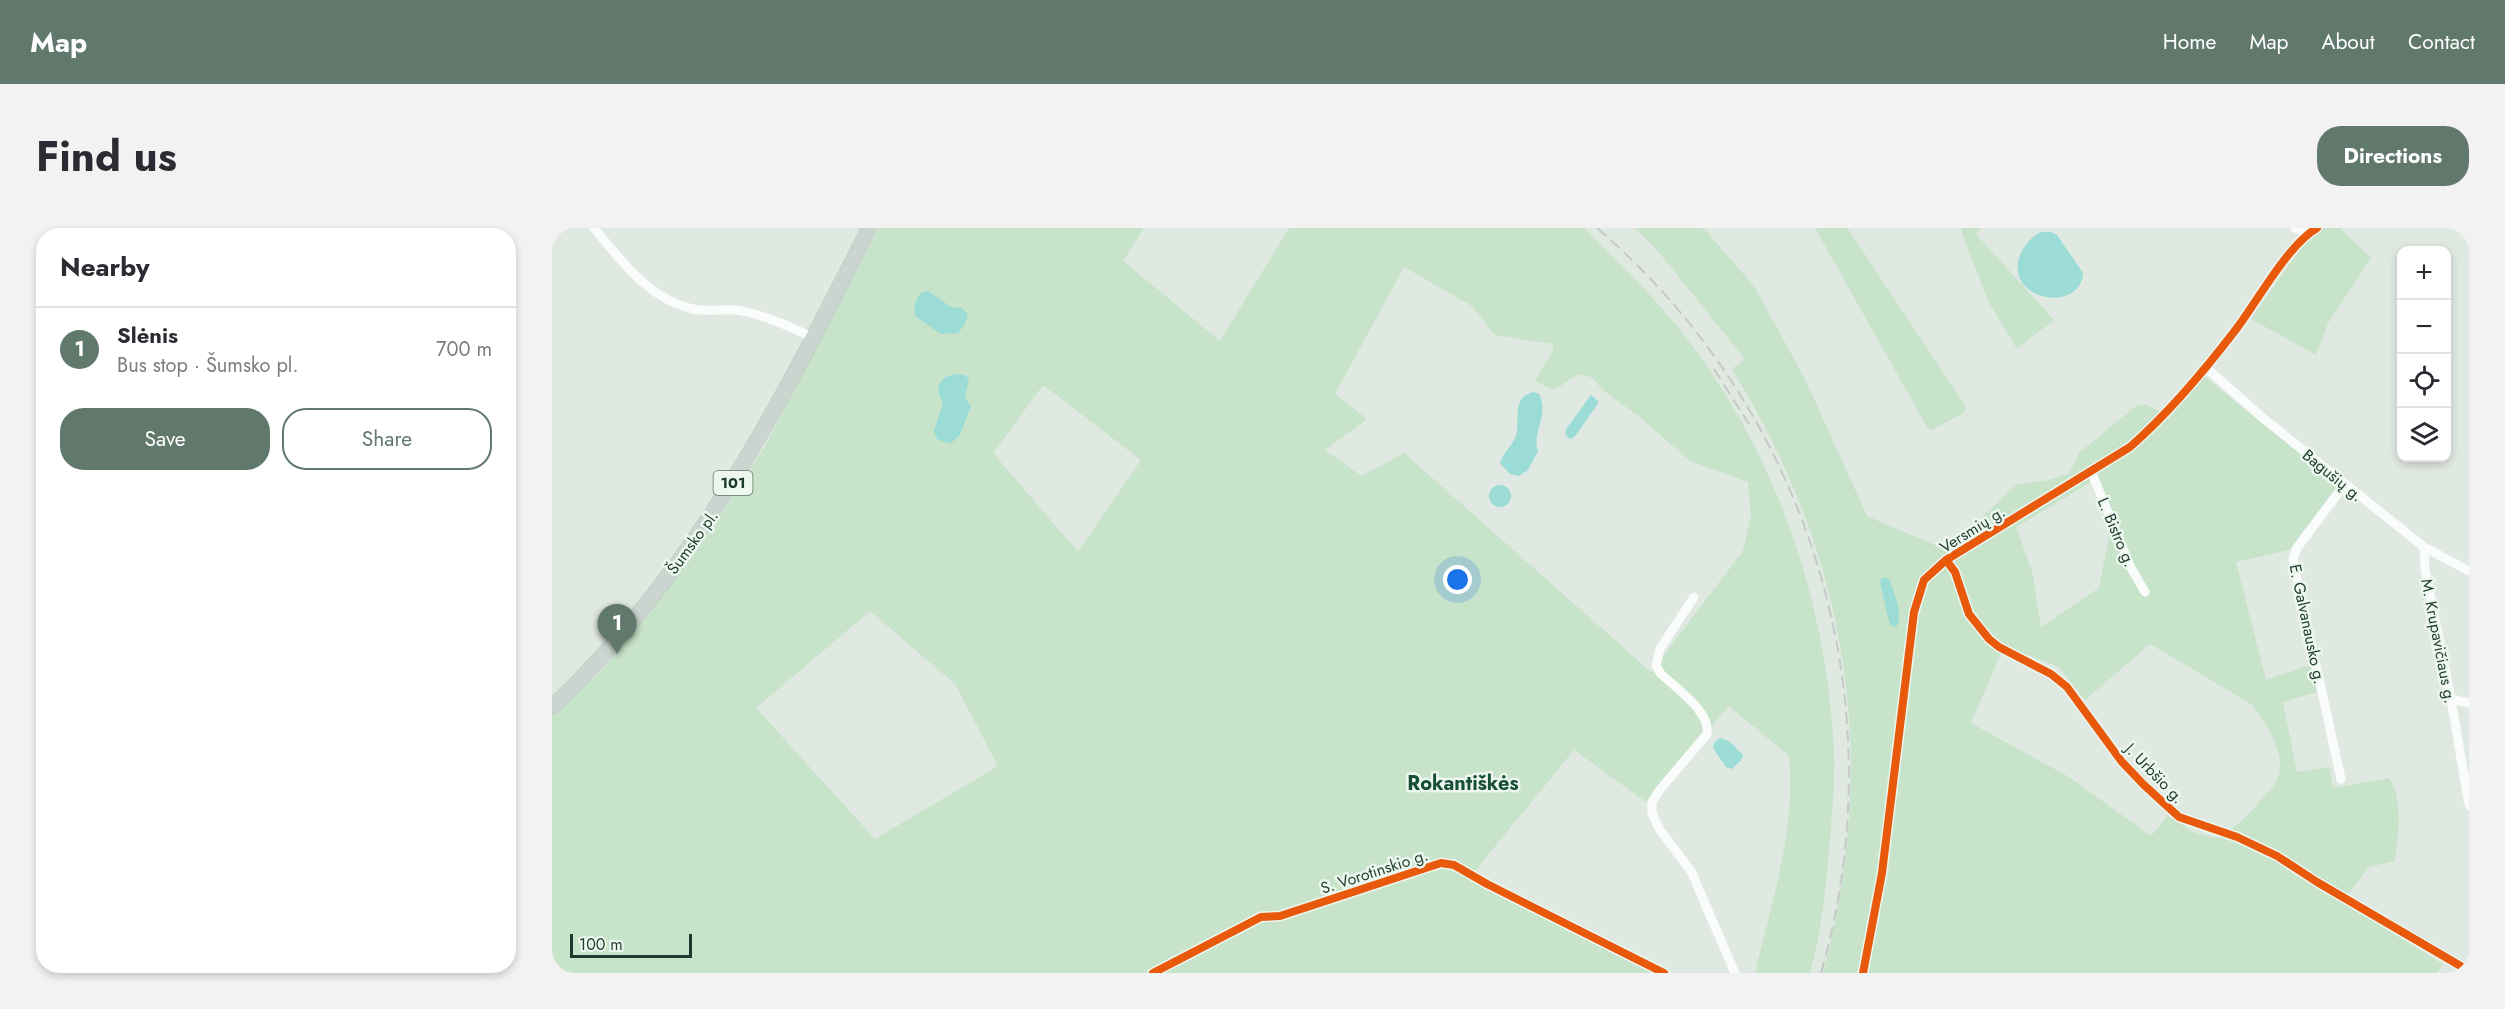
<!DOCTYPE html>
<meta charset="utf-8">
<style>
:root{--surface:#fff;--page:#f2f2f3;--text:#2b2b33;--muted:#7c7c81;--line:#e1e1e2;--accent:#61786c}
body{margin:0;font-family:Jost,sans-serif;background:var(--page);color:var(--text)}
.controls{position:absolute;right:18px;top:18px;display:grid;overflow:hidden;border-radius:12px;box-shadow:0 3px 9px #0003}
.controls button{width:54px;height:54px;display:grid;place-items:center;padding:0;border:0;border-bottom:2px solid var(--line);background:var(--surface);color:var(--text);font:30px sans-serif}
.scale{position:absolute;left:18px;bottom:15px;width:122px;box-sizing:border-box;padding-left:6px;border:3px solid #1d3b2d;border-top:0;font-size:16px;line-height:21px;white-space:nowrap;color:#1d3b2d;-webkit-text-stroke:4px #edf7f0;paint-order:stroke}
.you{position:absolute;left:906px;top:352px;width:21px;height:21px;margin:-15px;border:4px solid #fff;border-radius:50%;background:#1a73e8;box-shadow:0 0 0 9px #1a73e833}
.badge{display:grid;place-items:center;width:39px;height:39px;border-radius:50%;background:var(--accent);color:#fff;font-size:20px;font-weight:700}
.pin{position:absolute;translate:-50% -50px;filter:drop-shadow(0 2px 3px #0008)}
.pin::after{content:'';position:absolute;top:32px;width:21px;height:18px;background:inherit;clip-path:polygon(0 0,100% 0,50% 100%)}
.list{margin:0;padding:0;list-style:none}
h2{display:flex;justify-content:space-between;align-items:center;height:78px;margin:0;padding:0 24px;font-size:26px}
h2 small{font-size:20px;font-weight:400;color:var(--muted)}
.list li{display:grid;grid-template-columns:39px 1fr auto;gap:18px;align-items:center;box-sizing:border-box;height:84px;padding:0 24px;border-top:2px solid var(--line)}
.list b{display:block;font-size:22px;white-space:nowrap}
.list p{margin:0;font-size:20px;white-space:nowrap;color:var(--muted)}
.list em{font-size:20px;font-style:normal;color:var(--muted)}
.actions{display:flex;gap:12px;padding:18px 24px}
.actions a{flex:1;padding:14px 0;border:2px solid var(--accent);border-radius:24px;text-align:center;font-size:21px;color:var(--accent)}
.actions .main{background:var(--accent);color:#fff}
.icon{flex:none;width:33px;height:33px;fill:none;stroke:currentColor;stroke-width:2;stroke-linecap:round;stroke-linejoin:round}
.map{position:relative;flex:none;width:1917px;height:745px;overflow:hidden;border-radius:24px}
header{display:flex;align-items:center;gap:36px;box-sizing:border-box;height:84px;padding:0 30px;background:var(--accent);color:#fff}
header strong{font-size:28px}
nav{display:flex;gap:33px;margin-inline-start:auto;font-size:21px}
.intro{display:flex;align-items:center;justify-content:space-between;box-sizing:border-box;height:144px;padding:0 36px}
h1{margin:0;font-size:42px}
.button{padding:15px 27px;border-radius:24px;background:var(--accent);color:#fff;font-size:21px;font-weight:700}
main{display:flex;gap:36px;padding:0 36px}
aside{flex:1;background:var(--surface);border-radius:24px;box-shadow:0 3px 9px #0003}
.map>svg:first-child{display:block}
</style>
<header>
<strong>Map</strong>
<nav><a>Home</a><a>Map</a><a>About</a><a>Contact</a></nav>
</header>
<div class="intro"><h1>Find us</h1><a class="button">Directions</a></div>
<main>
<aside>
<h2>Nearby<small></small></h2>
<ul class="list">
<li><span class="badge">1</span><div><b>Slėnis</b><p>Bus stop · Šumsko pl.</p></div><em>700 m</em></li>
</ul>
<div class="actions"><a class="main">Save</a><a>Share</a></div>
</aside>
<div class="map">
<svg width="1917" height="745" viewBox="0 0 1917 745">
<rect width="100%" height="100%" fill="#e0e8e2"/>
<!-- green -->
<path fill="#c7e3c9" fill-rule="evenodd" d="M327 0H592L571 33 668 113 737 0H1032C1071 38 1110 77 1142 120 1228 235 1276 383 1282 525 1283 557 1280 589 1277 620 1274 662 1269 704 1258 745H1203C1219 677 1245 598 1237 528L1177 478 1094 574 1022 522 918 649 1110 745H0V488L48 444 91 393 168 289 213 218ZM852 39 920 78 943 107 1001 116V122L983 153 1002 162 1027 146 1039 149 1052 163 1089 190 1138 233 1196 254 1199 289 1191 323 1099 444 852 225 810 248 773 222 815 191 783 166ZM402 146 409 147 414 159 413 169 418 174C416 187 410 195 408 207L390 183 396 147ZM491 157 589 232 526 324 441 225ZM318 383 403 456 446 538 323 611 204 480Z
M1083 0H1150L1154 3 1202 58 1253 151 1315 288 1399 324 1433 303 1431 288 1464 257 1496 252 1517 246 1527 225 1584 178 1593 176 1618 189 1652 148 1786 257 1737 322 1684 334 1714 452 1758 437 1765 464 1731 474 1745 544 1777 539 1781 560 1837 550C1852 572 1846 608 1843 633L1817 639 1790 674 1891 736 1885 745H1271C1328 529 1297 331 1180 141L1193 131 1105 22ZM1539 254 1558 304 1547 360 1489 399 1480 343 1464 299ZM1598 416 1699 476C1713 492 1737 529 1725 552 1721 560 1713 567 1707 574 1693 591 1684 599 1665 610L1641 604 1616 587 1599 608 1517 549 1419 495 1452 418 1507 439 1533 472Z
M1263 0H1295L1298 4 1414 179 1412 185 1379 202 1375 199Z
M1410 0H1429L1424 6 1502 92 1465 121 1436 73 1410 5Z
M1772 0H1788L1819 30 1776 95 1764 127 1699 91 1749 20 1759 9Z"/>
<!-- water -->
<path fill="#9bdcd7" d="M1489 4H1499L1505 7 1531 45C1530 72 1494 76 1476 61 1455 43 1469 14 1489 4Z
M376 63 399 79 410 80 416 86 413 96 406 105 389 106 363 88C362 78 363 72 370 64Z
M402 146 413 147 417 152 413 169 419 178 408 207 398 216 385 211 382 203 391 175C383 162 385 150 402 146Z
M982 164 987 166C998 186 979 206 986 223L976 242 967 248 958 246 948 235C951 225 959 219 963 210 970 196 957 169 982 164Z
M1039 167 1047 174 1024 207 1019 211 1015 209 1013 205 1015 200Z
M937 268a11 11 0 1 1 22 0a11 11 0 1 1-22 0Z
M1333 349 1338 352C1341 364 1353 388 1344 399L1338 397 1328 355 1329 351Z
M1168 510 1177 513 1191 527 1190 531 1180 541 1174 539 1161 520 1162 515Z"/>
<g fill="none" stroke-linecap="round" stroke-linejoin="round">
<!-- primary casing -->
<g stroke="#bac5bf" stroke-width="16">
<path id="primary" d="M0 479C143 345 231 172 317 0"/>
</g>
<!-- minor -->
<path stroke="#fafcfb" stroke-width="9" d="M42 0C69 33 97 71 141 81 155 84 169 81 183 82 206 84 241 100 262 110
M1743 0 1757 5
M1911 0 1917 5
M1653 139 1711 190 1872 319 1917 343
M1539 243 1578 338 1593 364
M1872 319 1873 341 1899 471 1917 577
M1394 332 1403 344 1417 386 1437 411 1447 419 1499 446 1515 459 1570 534 1592 557 1627 589 1685 609 1725 628 1765 654 1917 743
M1142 369 1108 421 1104 438 1109 446C1124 460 1159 484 1155 506L1106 564 1100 574V585L1108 602 1139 643 1183 745
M1899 471 1917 475
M1789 551 1741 332 1745 320 1793 256
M601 745 709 689 728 688 889 635 902 637 935 656 1112 745
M1311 745 1330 645 1362 384 1372 352 1394 332 1578 219C1618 184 1653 142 1685 100 1706 72 1736 17 1765 0"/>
<!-- primary -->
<use href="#primary" stroke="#cbd5d0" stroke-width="15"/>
<!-- rail -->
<path stroke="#c5cac8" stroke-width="2" stroke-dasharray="12 6" stroke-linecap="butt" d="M1045 0C1258 183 1347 473 1269 745
M1162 141 1197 196"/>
<!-- cycleway casing -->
<g stroke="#edf7f0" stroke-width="11">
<path id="cycleway" d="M1394 332 1403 344 1417 386 1437 411 1447 419 1499 446 1515 459 1570 534 1592 557 1627 589 1685 609 1725 628 1765 654 1917 743
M601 745 709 689 728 688 889 635 902 637 935 656 1112 745
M1311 745 1330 645 1362 384 1372 352 1394 332 1578 219C1618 184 1653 142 1685 100 1706 72 1736 17 1765 0"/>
</g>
<!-- cycleway -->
<use href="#cycleway" stroke="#e8590c" stroke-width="8"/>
</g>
<g text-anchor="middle" stroke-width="5" stroke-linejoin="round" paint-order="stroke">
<!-- shield labels -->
<rect fill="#edf7f0" stroke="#5b7368" stroke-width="1.5" x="161.5" y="243" width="39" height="24" rx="4.5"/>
<g font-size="15" font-weight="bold" fill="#1d3b2d">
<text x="181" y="260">101</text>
</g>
<!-- street labels -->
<g font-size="16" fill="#1d3b2d" stroke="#edf7f0">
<text transform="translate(1781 247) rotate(39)" y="6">Bagušių g.</text>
<text transform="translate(1420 301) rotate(-32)" y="6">Versmių g.</text>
<text transform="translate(1565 304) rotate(67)" y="6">L. Bistro g.</text>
<text transform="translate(140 314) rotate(-54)" y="6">Šumsko pl.</text>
<text transform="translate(1756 396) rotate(78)" y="6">E. Galvanausko g.</text>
<text transform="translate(1887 413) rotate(79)" y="6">M. Krupavičiaus g.</text>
<text transform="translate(1603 545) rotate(46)" y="6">J. Urbšio g.</text>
<text transform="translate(822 643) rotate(-18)" y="6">S. Vorotinskio g.</text>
</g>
<!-- quarter labels -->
<g font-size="20" font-weight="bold" fill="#174f36" stroke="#edf7f0">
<text x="911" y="562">Rokantiškės</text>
</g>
</g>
</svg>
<div class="controls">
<button>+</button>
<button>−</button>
<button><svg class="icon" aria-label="locate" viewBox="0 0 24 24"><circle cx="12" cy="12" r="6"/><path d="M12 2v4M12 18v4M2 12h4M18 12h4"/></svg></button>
<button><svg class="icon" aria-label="layers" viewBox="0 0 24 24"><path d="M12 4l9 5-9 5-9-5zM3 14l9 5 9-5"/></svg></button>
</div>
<div class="scale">100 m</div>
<div class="you"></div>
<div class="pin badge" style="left:65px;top:426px">1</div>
</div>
</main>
